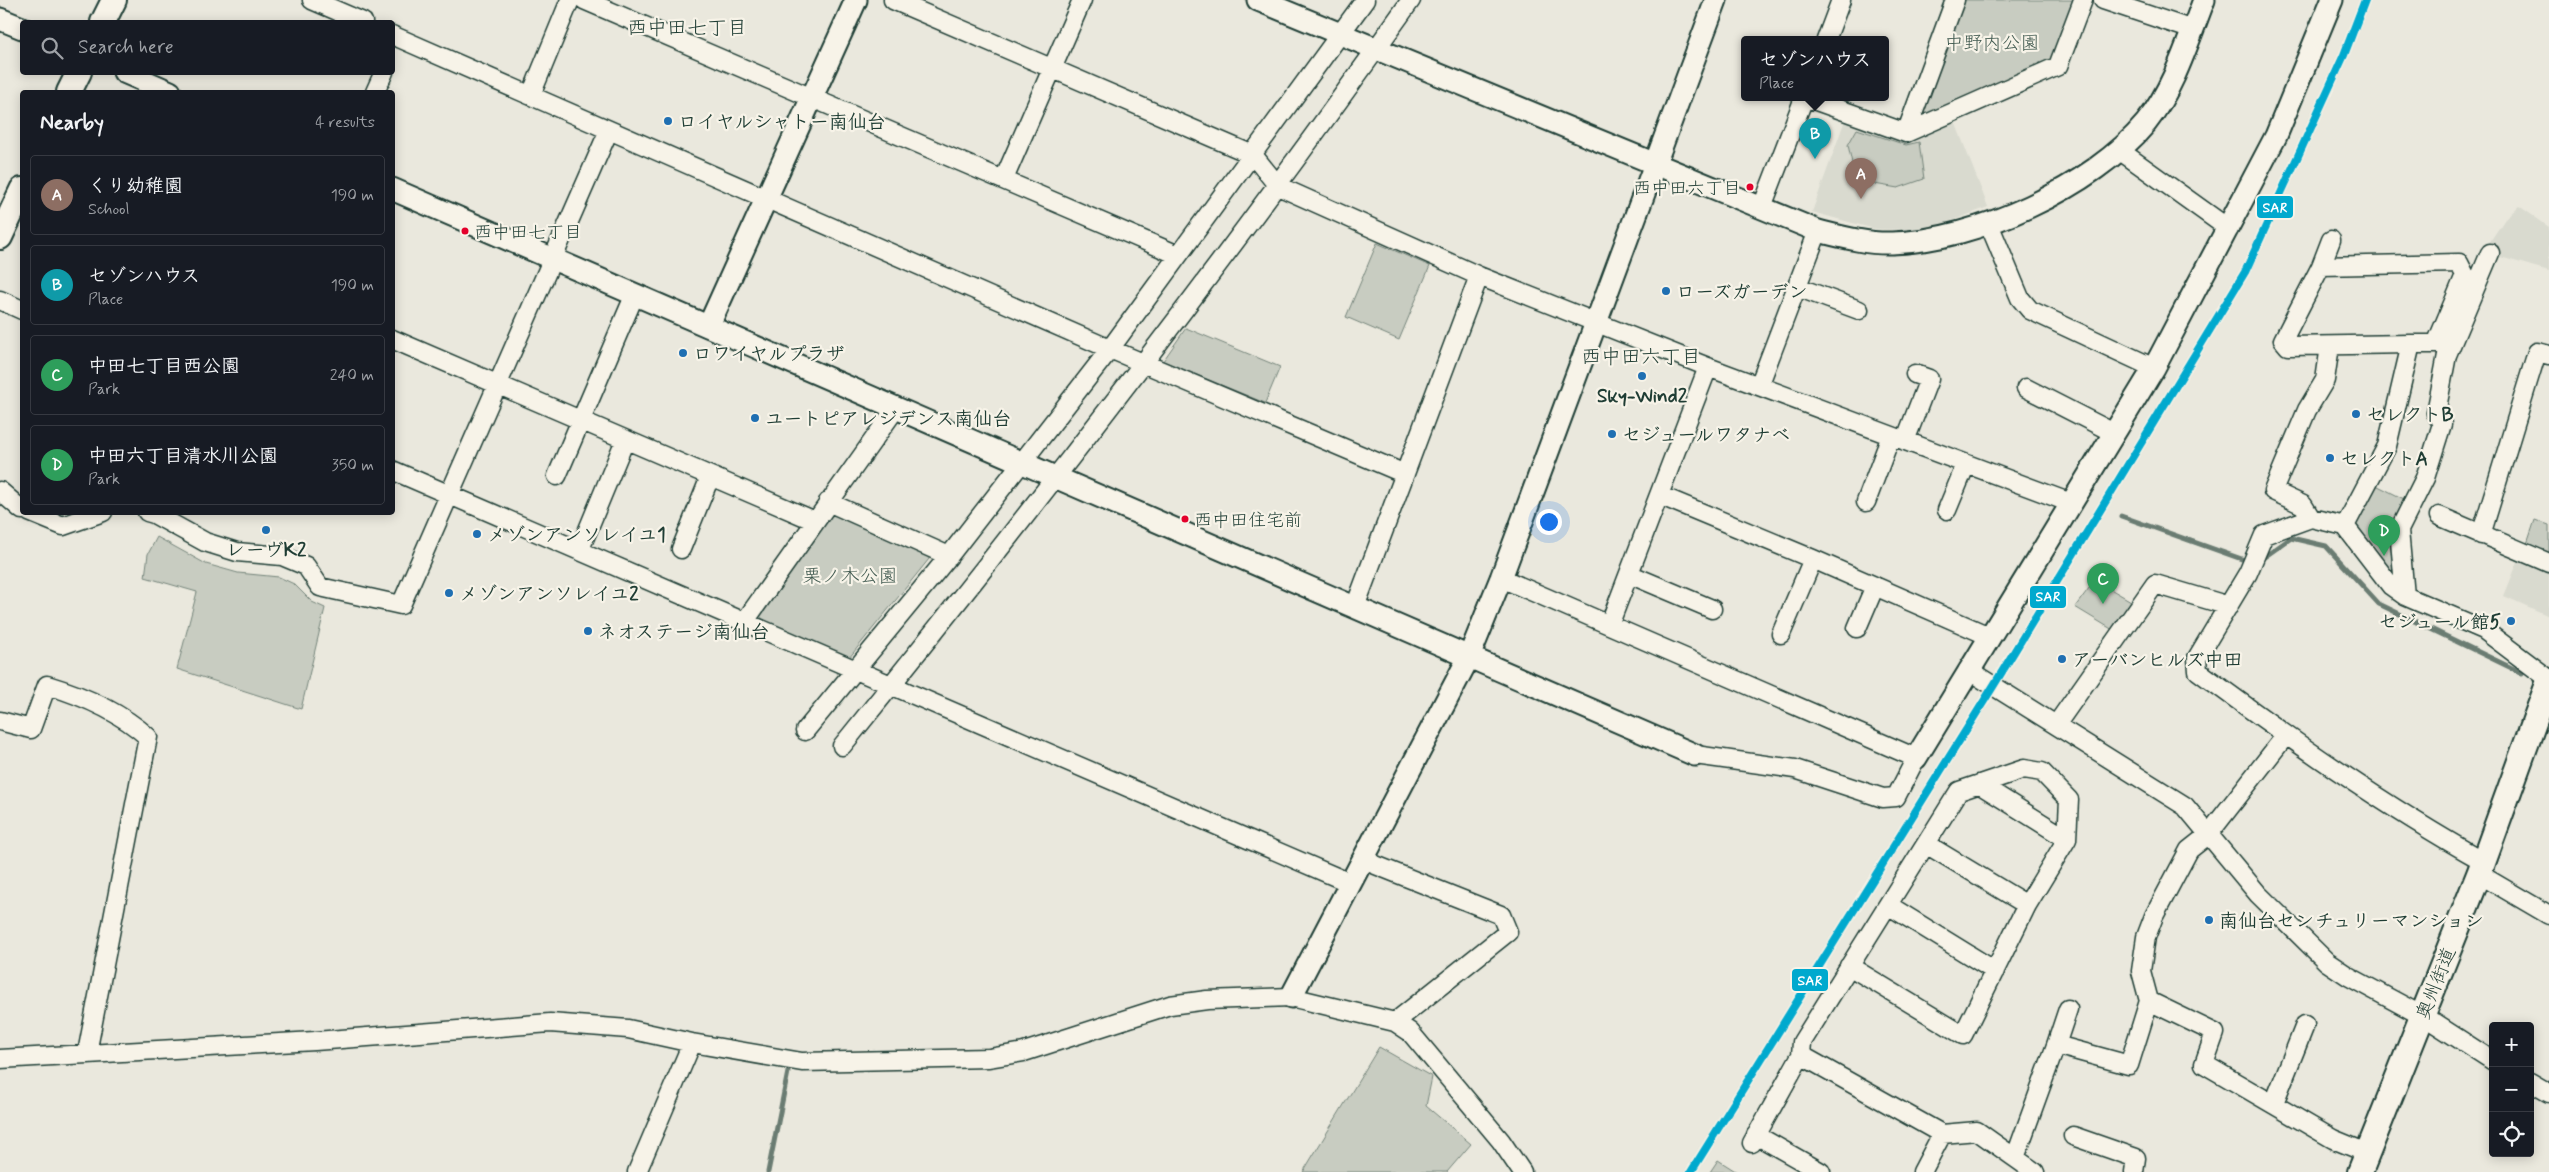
<!DOCTYPE html>
<meta charset="utf-8">
<style>
:root{--surface:#171b24;--page:#20242c;--text:#f1f3f6;--muted:#9ea1a6;--line:#363941;--accent:#1f6fb2}
body{margin:0;font-family:Mynerve,"Klee One",sans-serif;background:var(--page);color:var(--text)}
.controls{position:absolute;right:15px;bottom:15px;display:grid;overflow:hidden;border-radius:5px;box-shadow:0 2px 12px #0003}
.controls button{width:45px;height:45px;display:grid;place-items:center;padding:0;border:0;border-bottom:1px solid var(--line);background:var(--surface);color:var(--text);font:25px sans-serif}
.you{position:absolute;left:1548px;top:521px;width:18px;height:18px;margin:-12px;border:4px solid #fff;border-radius:50%;background:#1a73e8;box-shadow:0 0 0 8px #1a73e833}
.badge{display:grid;place-items:center;width:32px;height:32px;border-radius:50%;background:var(--accent);color:#fff;font-size:16px;font-weight:700}
.pin{position:absolute;translate:-50% -41px;filter:drop-shadow(0 1px 2px #0008)}
.pin::after{content:'';position:absolute;top:26px;width:18px;height:15px;background:inherit;clip-path:polygon(0 0,100% 0,50% 100%)}
.popup{position:absolute;left:1741px;top:36px;width:148px;height:65px;box-sizing:border-box;display:grid;place-content:center;border-radius:5px;background:var(--surface);filter:drop-shadow(0 1px 4px #0005);font-size:16px;white-space:nowrap;color:var(--muted)}
.popup b{font-size:19px;color:var(--text)}
.popup::after{content:'';position:absolute;left:50%;top:100%;margin-left:-10px;border:10px solid transparent;border-top-color:var(--surface)}
.list{margin:0;padding:0;list-style:none}
h2{display:flex;justify-content:space-between;align-items:center;height:65px;margin:0;padding:0 20px;font-size:21px}
h2 small{font-size:16px;font-weight:400;color:var(--muted)}
.list li{display:grid;grid-template-columns:32px 1fr auto;gap:15px;align-items:center;box-sizing:border-box;height:80px;margin:0 10px 10px;padding:0 10px;border:1px solid var(--line);border-radius:5px}
.list b{display:block;font-size:19px;white-space:nowrap}
.list p{margin:0;font-size:16px;white-space:nowrap;color:var(--muted)}
.list em{font-size:16px;font-style:normal;color:var(--muted)}
.icon{flex:none;width:28px;height:28px;fill:none;stroke:currentColor;stroke-width:2;stroke-linecap:round;stroke-linejoin:round}
.map{position:relative;flex:none;width:2549px;height:1172px;overflow:hidden}
.search{position:absolute;background:var(--surface);box-shadow:0 2px 12px #0003;left:20px;top:20px;width:375px;height:55px;display:flex;align-items:center;gap:12px;box-sizing:border-box;padding:0 18px;border-radius:5px;color:var(--muted);font-size:19px}
.panel{position:absolute;background:var(--surface);box-shadow:0 2px 12px #0003;left:20px;top:90px;width:375px;height:425px;border-radius:5px}
.map>svg:first-child{display:block}
</style>
<div class="map">
<svg width="2549" height="1172" viewBox="0 0 2549 1172">
<rect width="100%" height="100%" fill="#eae8dd"/>
<filter id="ink" filterUnits="userSpaceOnUse"><feTurbulence type="fractalNoise" baseFrequency=".02" numOctaves="2"/><feDisplacementMap in="SourceGraphic" scale="10" xChannelSelector="R" yChannelSelector="G"/><feConvolveMatrix kernelMatrix="1 2 1 2 8 2 1 2 1" color-interpolation-filters="sRGB"/></filter>
<g filter="url(#ink)">
<!-- built -->
<path fill="#d9dacf" d="M1954 119 1988 207 1941 225 1911 230 1875 229 1812 212 1845 120 1907 139Z
M2519 206 2549 227V271L2483 252 2505 219Z
M2519 559 2549 572V616L2504 596Z"/>
<!-- green -->
<path fill="#c8ccc1" stroke="#74847a" d="M1963 0H2075L2051 61 1928 116 1921 108Z
M1857 129 1906 145 1919 142 1924 179 1898 188 1856 181 1848 145Z
M1377 243 1430 266 1399 340 1346 317Z
M1186 328 1280 367 1265 403 1163 361Z
M2374 484 2406 500 2395 584 2353 523Z
M836 513 928 554 929 559 849 658 763 621 760 615 831 515Z
M2535 520 2549 525V557L2526 547Z
M157 537 206 564 238 573 279 577 294 584 312 602 325 608 301 709 177 669 197 592 145 577 148 554Z
M2095 580 2131 601 2113 630 2075 607Z
M1379 1047 1432 1077 1426 1106 1471 1144 1447 1172H1303Z
M1718 1160 1737 1172H1710Z"/>
<g fill="none" stroke-linecap="round" stroke-linejoin="round">
<!-- stream -->
<path stroke="#6a7c72" stroke-width="5" d="M2121 516 2250 562
M2260 560 2291 538 2326 546 2379 604 2522 673
M768 1172 788 1072"/>
<!-- minor casing -->
<g stroke="#1f3d34" stroke-width="21">
<path id="minor" d="M312 0 363 22
M584 0 1178 255
M893 0 1253 155 1278 186 1479 276 1708 367 2071 503
M2103 0 2193 30
M392 35 1110 349 1405 474
M1826 40 1841 0
M375 92 384 72
M531 95 570 0
M1808 98 1906 133 2058 66 2083 0
M1906 133 1955 0
M2119 150 2229 229
M1004 179 1082 0
M1762 207 1804 98
M1989 224 2020 298 2030 310 2154 368
M2321 266 2331 240
M1797 287 1859 310
M0 300 22 310
M392 339 815 521
M1759 386 1818 231
M2026 388 2114 433
M1905 441 1929 379 1915 374
M392 470 1350 883
M557 476 635 294
M0 491 22 510
M1659 495 1813 559 1989 636
M828 502 949 556
M1866 502 1891 436
M1947 510 1966 464
M29 512 63 526 103 512
M147 512 154 514 205 542 237 552 282 556 306 566 320 587 401 605 609 130
M2439 516 2549 563
M2311 518 2303 505 2273 491 2307 410 2325 380 2330 346
M2345 526 2387 446 2411 344H2436L2465 275 2459 263 2321 266 2283 340 2288 346 2411 344
M2481 535 2537 352 2549 355
M580 549 625 440
M681 549 710 477
M1629 574 1712 609
M1501 578 1916 758 1896 797 1883 798 1795 769 1695 755
M2405 596 2399 530 2425 478 2442 424 2436 413 2447 355 2490 253
M1355 607 1479 276
M745 621 896 408
M1610 623 1708 367
M1857 628 1875 586
M1781 634 1813 559
M1968 670 2185 806 2258 894 2327 962 2348 976 2428 1019 2493 1061
M0 721 31 729 47 685C84 696 119 711 148 737L87 1053
M2056 725 2155 584 2229 606
M805 731 949 556 1110 349 1365 0
M842 746C1039 503 1230 255 1411 0
M1979 784 2067 839
M1926 844 2027 905
M1363 860 1501 915 1508 932 1395 1022
M2483 861C2383 805 2290 739 2198 671L2197 658 2248 573 2264 535 2311 518 2345 526 2391 586 2405 596 2484 630 2549 679
M2479 874 2549 915
M1888 905 1995 971
M2149 1001 2215 1033 2204 1064 2333 1139 2367 1153
M2056 1045 2068 1009
M1801 1055 1802 1042 1959 791 2024 769 2042 772 2069 800 2067 839 2027 905 1963 1035 1849 966
M0 1059 315 1041 550 1023 628 1029 692 1043 802 1062 989 1058 1024 1052 1170 1005 1207 1000 1291 997 1395 1022 1410 1032 1501 1141 1522 1172
M2530 1082 2549 1093
M2274 1103 2305 1025
M1756 1135 1821 1172
M2073 1136 2136 1158 2134 1172
M1752 1143 1801 1055 1942 1134 1977 1131 2015 1158
M637 1172 692 1043
M1922 1172 1942 1134
M2035 1172 2015 1158 2056 1045 2129 1065 2149 1001 2141 971 2146 937 2154 916 2189 850 2208 835 2286 735"/>
</g>
<!-- tertiary casing -->
<g stroke="#1f3d34" stroke-width="25">
<path id="tertiary" d="M1258 0 1818 231C1842 237 1868 244 1892 243 1975 241 2093 187 2146 123 2174 88 2188 41 2204 0
M0 19 22 28
M124 72 170 92
M392 189 1695 755
M709 325 856 0
M1916 758 2154 368 2276 136 2332 0
M1291 997 1469 657 1501 578 1716 0"/>
</g>
<!-- secondary casing -->
<g stroke="#1f3d34" stroke-width="28">
<path id="secondary" d="M103 22 114 0
M69 92 79 72
M0 237 22 190
M2360 1172 2479 874 2549 681"/>
</g>
<!-- minor -->
<use href="#minor" stroke="#f7f3e8" stroke-width="18"/>
<!-- tertiary -->
<use href="#tertiary" stroke="#f7f3e8" stroke-width="21"/>
<!-- secondary -->
<use href="#secondary" stroke="#f7f3e8" stroke-width="24"/>
<!-- rail-1 casing -->
<g stroke="#f7f3e8" stroke-width="11">
<path id="rail-1" d="M1691 1172 1994 685 2245 272 2344 55 2365 0"/>
</g>
<!-- rail-1 -->
<use href="#rail-1" stroke="#00a9ce" stroke-width="8"/>
</g>
</g>
<!-- markers -->
<g fill="#1f6fb2" stroke="#f7f3e8" stroke-width="2">
<circle cx="668" cy="121" r="5"/>
<circle cx="1666" cy="291" r="5"/>
<circle cx="683" cy="353" r="5"/>
<circle cx="1642" cy="376" r="5"/>
<circle cx="2356" cy="414" r="5"/>
<circle cx="755" cy="418" r="5"/>
<circle cx="1612" cy="434" r="5"/>
<circle cx="2330" cy="458" r="5"/>
<circle cx="266" cy="530" r="5"/>
<circle cx="477" cy="534" r="5"/>
<circle cx="449" cy="593" r="5"/>
<circle cx="2511" cy="621" r="5"/>
<circle cx="588" cy="631" r="5"/>
<circle cx="2062" cy="659" r="5"/>
<circle cx="2209" cy="920" r="5"/>
</g>
<g fill="#e4002b" stroke="#f7f3e8" stroke-width="2">
<circle cx="1750" cy="187" r="4.5"/>
<circle cx="465" cy="231" r="4.5"/>
<circle cx="1185" cy="519" r="4.5"/>
</g>
<g text-anchor="middle" stroke-width="4.5" stroke-linejoin="round" paint-order="stroke">
<!-- bus labels -->
<g font-size="18" fill="#1f3d34" stroke="#f7f3e8" text-anchor="start">
<text x="1741" y="194" text-anchor="end">西中田六丁目</text>
<text x="474" y="238">西中田七丁目</text>
<text x="1194" y="526">西中田住宅前</text>
</g>
<!-- park labels -->
<g font-size="19" fill="#415a50" stroke="#f7f3e8">
<text x="1992" y="49">中野内公園</text>
<text x="850" y="582">栗ノ木公園</text>
</g>
<!-- poi labels -->
<g font-size="19" font-weight="bold" fill="#1f3d34" stroke="#f7f3e8" text-anchor="start">
<text x="678" y="128">ロイヤルシャトー南仙台</text>
<text x="1676" y="298">ローズガーデン</text>
<text x="693" y="360">ロワイヤルプラザ</text>
<text x="1642" y="402" text-anchor="middle">Sky-Wind2</text>
<text x="2366" y="421">セレクトB</text>
<text x="765" y="425">ユートピアレジデンス南仙台</text>
<text x="1622" y="441">セジュールワタナベ</text>
<text x="2340" y="465">セレクトA</text>
<text x="487" y="541">メゾンアンソレイユ1</text>
<text x="266" y="556" text-anchor="middle">レーヴK2</text>
<text x="459" y="600">メゾンアンソレイユ2</text>
<text x="2501" y="628" text-anchor="end">セジュール館5</text>
<text x="598" y="638">ネオステージ南仙台</text>
<text x="2072" y="666">アーバンヒルズ中田</text>
<text x="2219" y="927">南仙台センチュリーマンション</text>
</g>
<!-- street labels -->
<g font-size="19" fill="#1f3d34" stroke="#f7f3e8">
<text transform="translate(2435 983) rotate(-68)" y="7">奥州街道</text>
</g>
<!-- neighbourhood labels -->
<g font-size="20" fill="#1f3d34" stroke="#f7f3e8">
<text x="687" y="34">西中田七丁目</text>
<text x="1641" y="363">西中田六丁目</text>
</g>
</g>
<g stroke="#f7f3e8" stroke-width="2">
<rect x="2256" y="195" width="38" height="24" rx="5" fill="#00a9ce"/>
<rect x="2029" y="585" width="38" height="24" rx="5" fill="#00a9ce"/>
<rect x="1791" y="968" width="38" height="24" rx="5" fill="#00a9ce"/>
</g>
<g font-size="14" text-anchor="middle" font-weight="bold" fill="#fff">
<text x="2275" y="212">SAR</text>
<text x="2048" y="601">SAR</text>
<text x="1810" y="985">SAR</text>
</g>
</svg>
<div class="controls">
<button>+</button>
<button>−</button>
<button><svg class="icon" aria-label="locate" viewBox="0 0 24 24"><circle cx="12" cy="12" r="6"/><path d="M12 2v4M12 18v4M2 12h4M18 12h4"/></svg></button>
</div>
<div class="you"></div>
<div class="pin badge" style="left:1861px;top:199px;background:#8d6e63">A</div>
<div class="pin badge" style="left:1815px;top:159px;background:#0f9aa8">B</div>
<div class="popup"><b>セゾンハウス</b>Place</div>
<div class="pin badge" style="left:2103px;top:604px;background:#2e9e5b">C</div>
<div class="pin badge" style="left:2384px;top:556px;background:#2e9e5b">D</div>
<div class="search"><svg class="icon" aria-label="search" viewBox="0 0 24 24"><circle cx="10" cy="10" r="6"/><path d="M15 15l6 6"/></svg>Search here</div>
<section class="panel">
<h2>Nearby<small>4 results</small></h2>
<ul class="list">
<li><span class="badge" style="background:#8d6e63">A</span><div><b>くり幼稚園</b><p>School</p></div><em>190 m</em></li>
<li><span class="badge" style="background:#0f9aa8">B</span><div><b>セゾンハウス</b><p>Place</p></div><em>190 m</em></li>
<li><span class="badge" style="background:#2e9e5b">C</span><div><b>中田七丁目西公園</b><p>Park</p></div><em>240 m</em></li>
<li><span class="badge" style="background:#2e9e5b">D</span><div><b>中田六丁目清水川公園</b><p>Park</p></div><em>350 m</em></li>
</ul>
</section>
</div>
